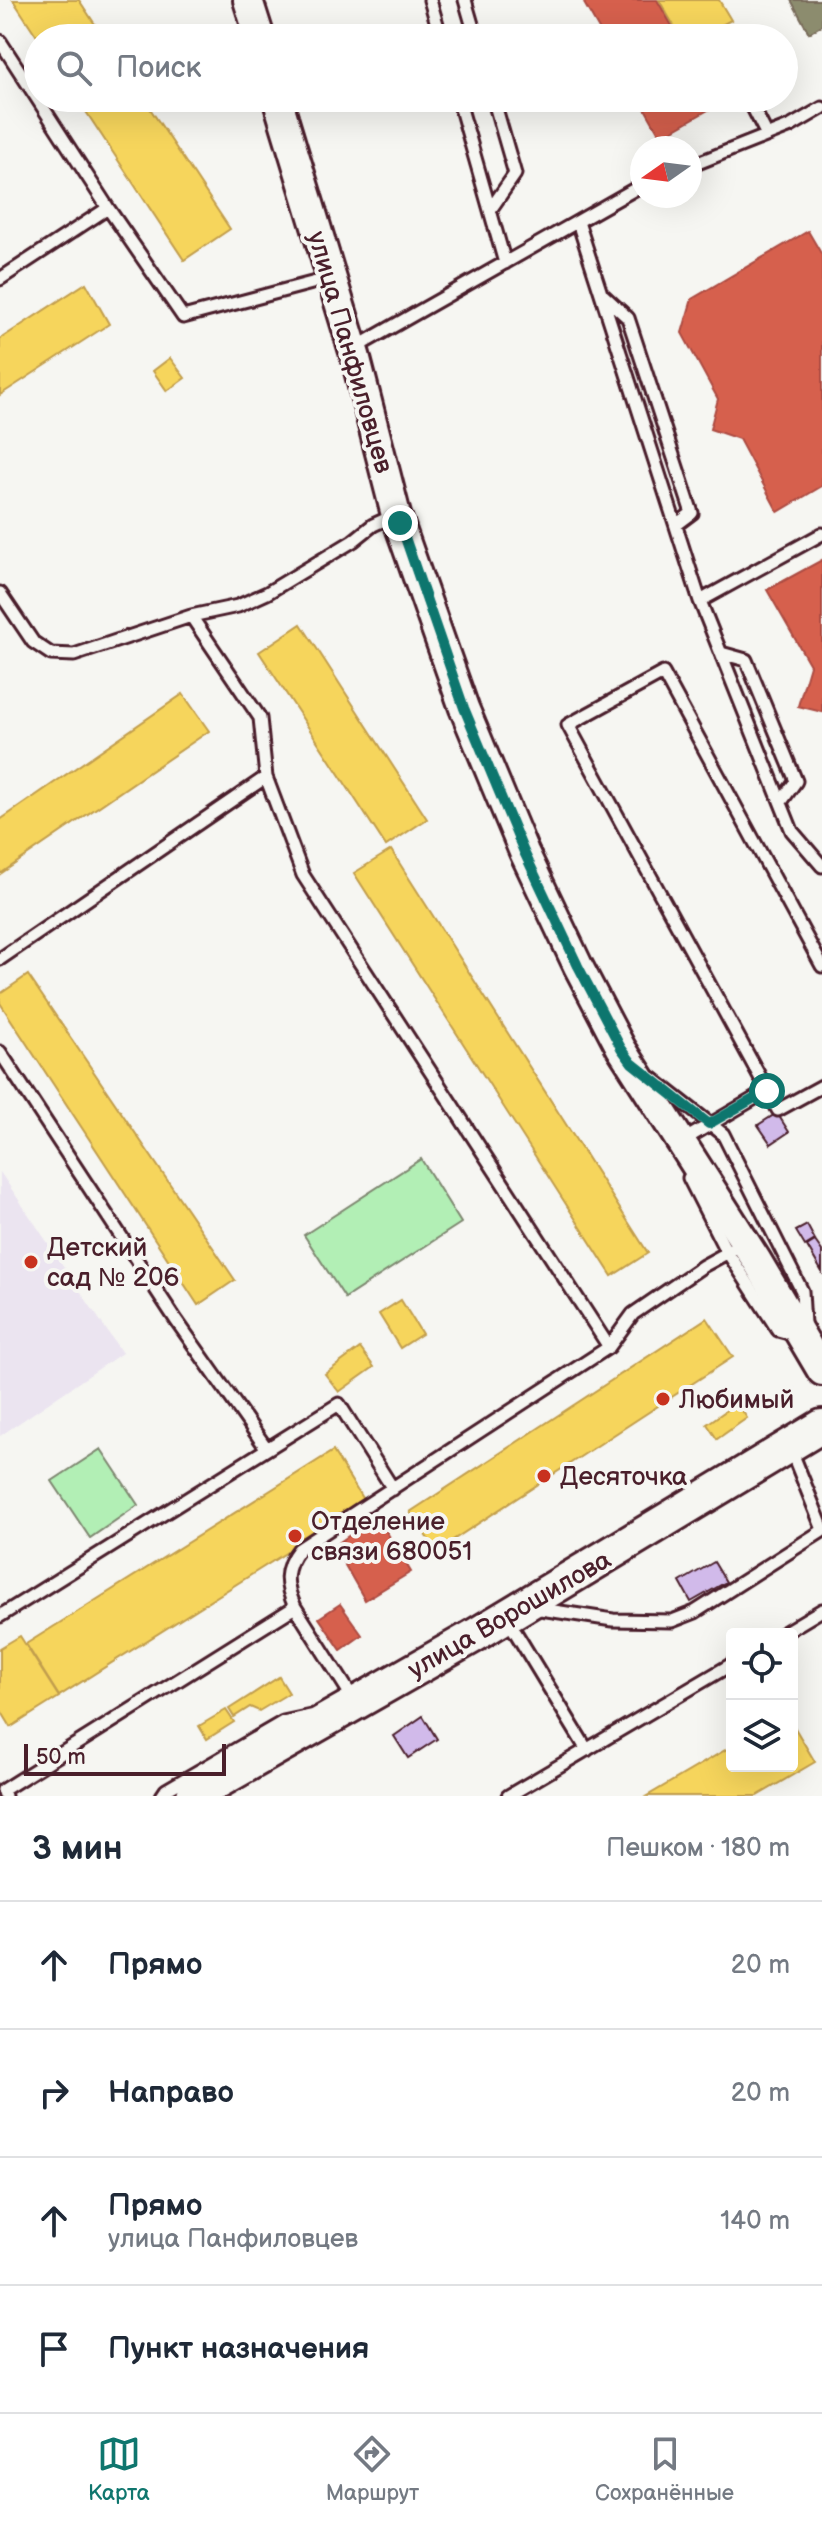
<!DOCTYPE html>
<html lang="ru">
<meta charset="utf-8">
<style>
:root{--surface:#fff;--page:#f2f2f3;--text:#1f2937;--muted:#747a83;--line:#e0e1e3;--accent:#0f766e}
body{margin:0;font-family:"Balsamiq Sans",sans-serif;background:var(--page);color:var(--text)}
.controls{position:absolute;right:24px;bottom:24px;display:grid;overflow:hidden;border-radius:8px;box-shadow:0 8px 32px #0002}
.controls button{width:72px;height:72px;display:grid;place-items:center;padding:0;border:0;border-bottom:2px solid var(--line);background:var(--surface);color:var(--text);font:40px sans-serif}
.compass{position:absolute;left:630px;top:136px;width:72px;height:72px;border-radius:50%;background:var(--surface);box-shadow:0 8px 32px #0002;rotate:256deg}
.scale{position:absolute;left:24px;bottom:20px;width:202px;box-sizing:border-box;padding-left:8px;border:4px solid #4a1f2b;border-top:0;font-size:22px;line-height:28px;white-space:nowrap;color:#4a1f2b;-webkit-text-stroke:6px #f6f6f2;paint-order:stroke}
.stop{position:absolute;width:24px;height:24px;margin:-18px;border:6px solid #0f766e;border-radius:50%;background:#fff}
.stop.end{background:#0f766e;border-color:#fff;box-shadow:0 2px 8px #0008}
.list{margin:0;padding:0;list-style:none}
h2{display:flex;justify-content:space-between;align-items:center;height:104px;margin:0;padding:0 32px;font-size:34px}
h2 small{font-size:26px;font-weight:400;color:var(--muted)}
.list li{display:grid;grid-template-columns:52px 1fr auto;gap:24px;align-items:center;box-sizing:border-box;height:128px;padding:0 32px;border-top:2px solid var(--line)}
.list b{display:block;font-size:30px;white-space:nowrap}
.list p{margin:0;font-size:26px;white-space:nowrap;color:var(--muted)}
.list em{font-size:26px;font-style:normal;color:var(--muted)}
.icon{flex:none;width:44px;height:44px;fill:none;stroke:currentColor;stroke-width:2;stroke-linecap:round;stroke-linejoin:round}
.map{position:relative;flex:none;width:822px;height:1796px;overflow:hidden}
.search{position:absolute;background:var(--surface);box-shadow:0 8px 32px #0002;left:24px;right:24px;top:24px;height:88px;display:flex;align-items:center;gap:20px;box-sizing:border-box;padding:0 28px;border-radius:44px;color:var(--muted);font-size:30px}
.sheet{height:616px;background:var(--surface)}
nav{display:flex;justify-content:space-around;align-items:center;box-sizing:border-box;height:112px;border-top:2px solid var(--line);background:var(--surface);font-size:22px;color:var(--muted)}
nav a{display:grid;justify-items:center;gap:4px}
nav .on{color:var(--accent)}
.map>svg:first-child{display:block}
</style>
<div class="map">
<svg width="822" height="1796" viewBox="0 0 822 1796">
<rect width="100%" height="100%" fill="#f6f6f2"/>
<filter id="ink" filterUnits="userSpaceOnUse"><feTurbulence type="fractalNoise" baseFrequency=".0125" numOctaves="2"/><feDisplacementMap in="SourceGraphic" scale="16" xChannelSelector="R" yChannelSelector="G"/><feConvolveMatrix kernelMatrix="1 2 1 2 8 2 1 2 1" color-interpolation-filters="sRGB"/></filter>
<g filter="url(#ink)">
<!-- built -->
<path fill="#ebe4f0" d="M0 1172 122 1353 0 1436Z"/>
<!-- green -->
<path fill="#b2efb5" stroke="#7e8770" stroke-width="2" d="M421 1159 461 1223 345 1298 304 1235Z
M101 1449 138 1505 90 1538 52 1481Z"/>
<!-- homes -->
<path fill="#f6d55c" stroke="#c29e4d" stroke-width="2" d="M13 0H79L104 38H38Z
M659 0H719L731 20 698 38H681Z
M77 98H143L230 229 184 260Z
M86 283 109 324 0 395V339Z
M170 358 185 378 167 391 153 371Z
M301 624 427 819 386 846 259 652Z
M183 694 209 731 0 874V820Z
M391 850 648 1253 612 1276 354 873Z
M28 975 235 1280 198 1305 0 1003V994Z
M401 1300 422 1334 400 1348 379 1314Z
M707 1318 733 1357 436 1551 410 1512Z
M360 1348 374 1367 339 1392 325 1374Z
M737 1403 747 1418 717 1439 707 1424Z
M333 1451 365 1503 59 1696 26 1644Z
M20 1636 59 1697 11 1727 0 1709V1648Z
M279 1677 289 1693 259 1711 250 1707 234 1717 229 1709Z
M226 1710 234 1722 207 1739 199 1726Z
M792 1723 815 1762 757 1796H647L732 1746V1766H792Z"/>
<!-- shops -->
<path fill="#d6604d" stroke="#ac4c43" stroke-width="2" d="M589 0H657L679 38H604L584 3Z
M639 98H713L717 105 661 137Z
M808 231 822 255V486L778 512 739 439 710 429 718 399 682 333 692 299Z
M822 560V712L798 706 810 665 767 590Z
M377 1516 411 1572 365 1600 334 1546Z
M340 1604 362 1635 341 1650 319 1618Z"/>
<!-- industry -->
<path fill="#8c8c6e" stroke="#786b5a" stroke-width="2" d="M791 0H822V25L809 33Z"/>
<!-- building -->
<path fill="#d1baea" stroke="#4a1f2b" stroke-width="2" d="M777 1113 789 1132 771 1144 758 1125Z
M807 1225 815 1240 805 1246 796 1231Z
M815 1241 822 1251V1272L807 1246Z
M714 1562 726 1582 691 1602 680 1582Z
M423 1716 437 1739 408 1758 394 1736Z"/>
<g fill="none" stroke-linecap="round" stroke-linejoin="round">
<!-- service casing -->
<g stroke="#4a1f2b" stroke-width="17">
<path id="service" d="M430 0 441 38
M465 0 476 38
M0 41 108 208 0 279
M458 98 505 263
M748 98 767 135
M690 166 791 126 822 108
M108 208 183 317 331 278
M490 210 515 174 493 98
M578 222 700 601 792 831 822 866
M603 295 628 318 692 513 676 525
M353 349 642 185
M395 515 373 525 353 541 267 593 238 606 191 616 260 718 266 777 303 875 609 1347
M0 593 33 642 51 654 74 655 191 616
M700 601 822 534
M721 653 746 660 796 781 781 802
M0 959 266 777
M822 966 663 673 568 725 778 1110 822 1086
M0 1052 176 1320 267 1449 339 1404 393 1489
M652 1078 723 1134 802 1291 804 1324
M682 1141 767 1091
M689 1178 723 1245 778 1330 796 1335
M791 1450 822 1527
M295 1607C285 1585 283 1569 299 1549L609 1347 633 1314 703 1266 745 1243
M534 1608 613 1620 672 1621 695 1612 822 1531
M0 1616 267 1449
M508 1620 587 1750
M782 1634 822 1610
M5 1796 3 1790 295 1607 354 1700
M162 1796 166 1790 283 1722 311 1716
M508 1796 732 1664"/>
</g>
<!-- tertiary casing -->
<g stroke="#4a1f2b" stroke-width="34">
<path id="tertiary" d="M248 0 260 38
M277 98 355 355 396 515 464 708 524 852 578 966 621 1048 757 1261 822 1371"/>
</g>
<!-- secondary casing -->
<g stroke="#4a1f2b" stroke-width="38">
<path id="secondary" d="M193 1796 472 1637 822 1426"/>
</g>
<!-- service -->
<use href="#service" stroke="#f6f6f2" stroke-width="11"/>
<!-- tertiary -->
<use href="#tertiary" stroke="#f6f6f2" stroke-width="28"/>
<!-- secondary -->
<use href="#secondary" stroke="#f6f6f2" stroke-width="32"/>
</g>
</g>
<g fill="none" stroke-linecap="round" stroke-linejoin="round" filter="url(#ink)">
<!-- route -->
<path stroke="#0f766e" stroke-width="10" d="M400 523 464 708 524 852 578 966 621 1048 632 1063 709 1124 767 1091"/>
</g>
<!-- markers -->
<g fill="#c8321e" stroke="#f6f6f2" stroke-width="3">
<circle cx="31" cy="1262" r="8"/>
<circle cx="663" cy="1399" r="8"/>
<circle cx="544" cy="1476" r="8"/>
<circle cx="295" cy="1536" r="8"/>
</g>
<g text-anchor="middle" stroke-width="8" stroke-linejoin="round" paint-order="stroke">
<!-- street labels -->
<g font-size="26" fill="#4a1f2b" stroke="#f6f6f2">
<text transform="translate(351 352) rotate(74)" y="9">улица Панфиловцев</text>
<text transform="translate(509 1614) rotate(-30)" y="9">улица Ворошилова</text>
</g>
<!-- poi labels -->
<g font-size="26" fill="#4a1f2b" stroke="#f6f6f2" text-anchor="start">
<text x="47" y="1256">Детский<tspan x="47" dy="30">сад № 206</tspan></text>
<text x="679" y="1408">Любимый</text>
<text x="560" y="1485">Десяточка</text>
<text x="311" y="1530">Отделение<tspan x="311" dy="30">связи 680051</tspan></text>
</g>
</g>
</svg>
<div class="controls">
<button><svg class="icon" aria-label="locate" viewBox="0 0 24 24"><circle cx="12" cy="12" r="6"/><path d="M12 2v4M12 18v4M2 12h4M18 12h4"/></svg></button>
<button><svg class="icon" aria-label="layers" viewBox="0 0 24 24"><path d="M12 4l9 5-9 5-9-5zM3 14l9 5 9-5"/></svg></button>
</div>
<svg class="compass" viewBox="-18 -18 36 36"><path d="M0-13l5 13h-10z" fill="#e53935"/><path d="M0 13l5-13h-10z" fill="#747a83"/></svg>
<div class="scale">50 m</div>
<div class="stop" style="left:767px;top:1091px"></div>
<div class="stop end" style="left:400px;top:523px"></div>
<div class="search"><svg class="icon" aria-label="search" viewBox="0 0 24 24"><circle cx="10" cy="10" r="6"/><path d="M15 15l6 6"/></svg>Поиск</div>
</div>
<section class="sheet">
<h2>3 мин<small>Пешком · 180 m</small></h2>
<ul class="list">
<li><svg class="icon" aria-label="ahead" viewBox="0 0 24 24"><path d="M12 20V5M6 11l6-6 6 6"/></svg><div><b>Прямо</b></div><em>20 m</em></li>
<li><svg class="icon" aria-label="right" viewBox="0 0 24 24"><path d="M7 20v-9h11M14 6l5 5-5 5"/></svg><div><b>Направо</b></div><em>20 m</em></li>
<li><svg class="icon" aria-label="ahead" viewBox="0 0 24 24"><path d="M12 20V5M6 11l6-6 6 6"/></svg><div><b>Прямо</b><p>улица Панфиловцев</p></div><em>140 m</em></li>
<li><svg class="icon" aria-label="arrive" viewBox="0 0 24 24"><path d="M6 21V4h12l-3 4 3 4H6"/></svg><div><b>Пункт назначения</b></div></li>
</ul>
</section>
<nav>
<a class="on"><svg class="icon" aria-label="map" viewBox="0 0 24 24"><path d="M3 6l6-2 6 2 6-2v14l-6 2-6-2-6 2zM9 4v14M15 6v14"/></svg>Карта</a>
<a><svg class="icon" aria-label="directions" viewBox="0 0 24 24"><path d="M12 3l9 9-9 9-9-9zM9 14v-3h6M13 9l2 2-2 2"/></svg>Маршрут</a>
<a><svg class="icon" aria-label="saved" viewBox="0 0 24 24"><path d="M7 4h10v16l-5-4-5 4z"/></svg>Сохранённые</a>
</nav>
